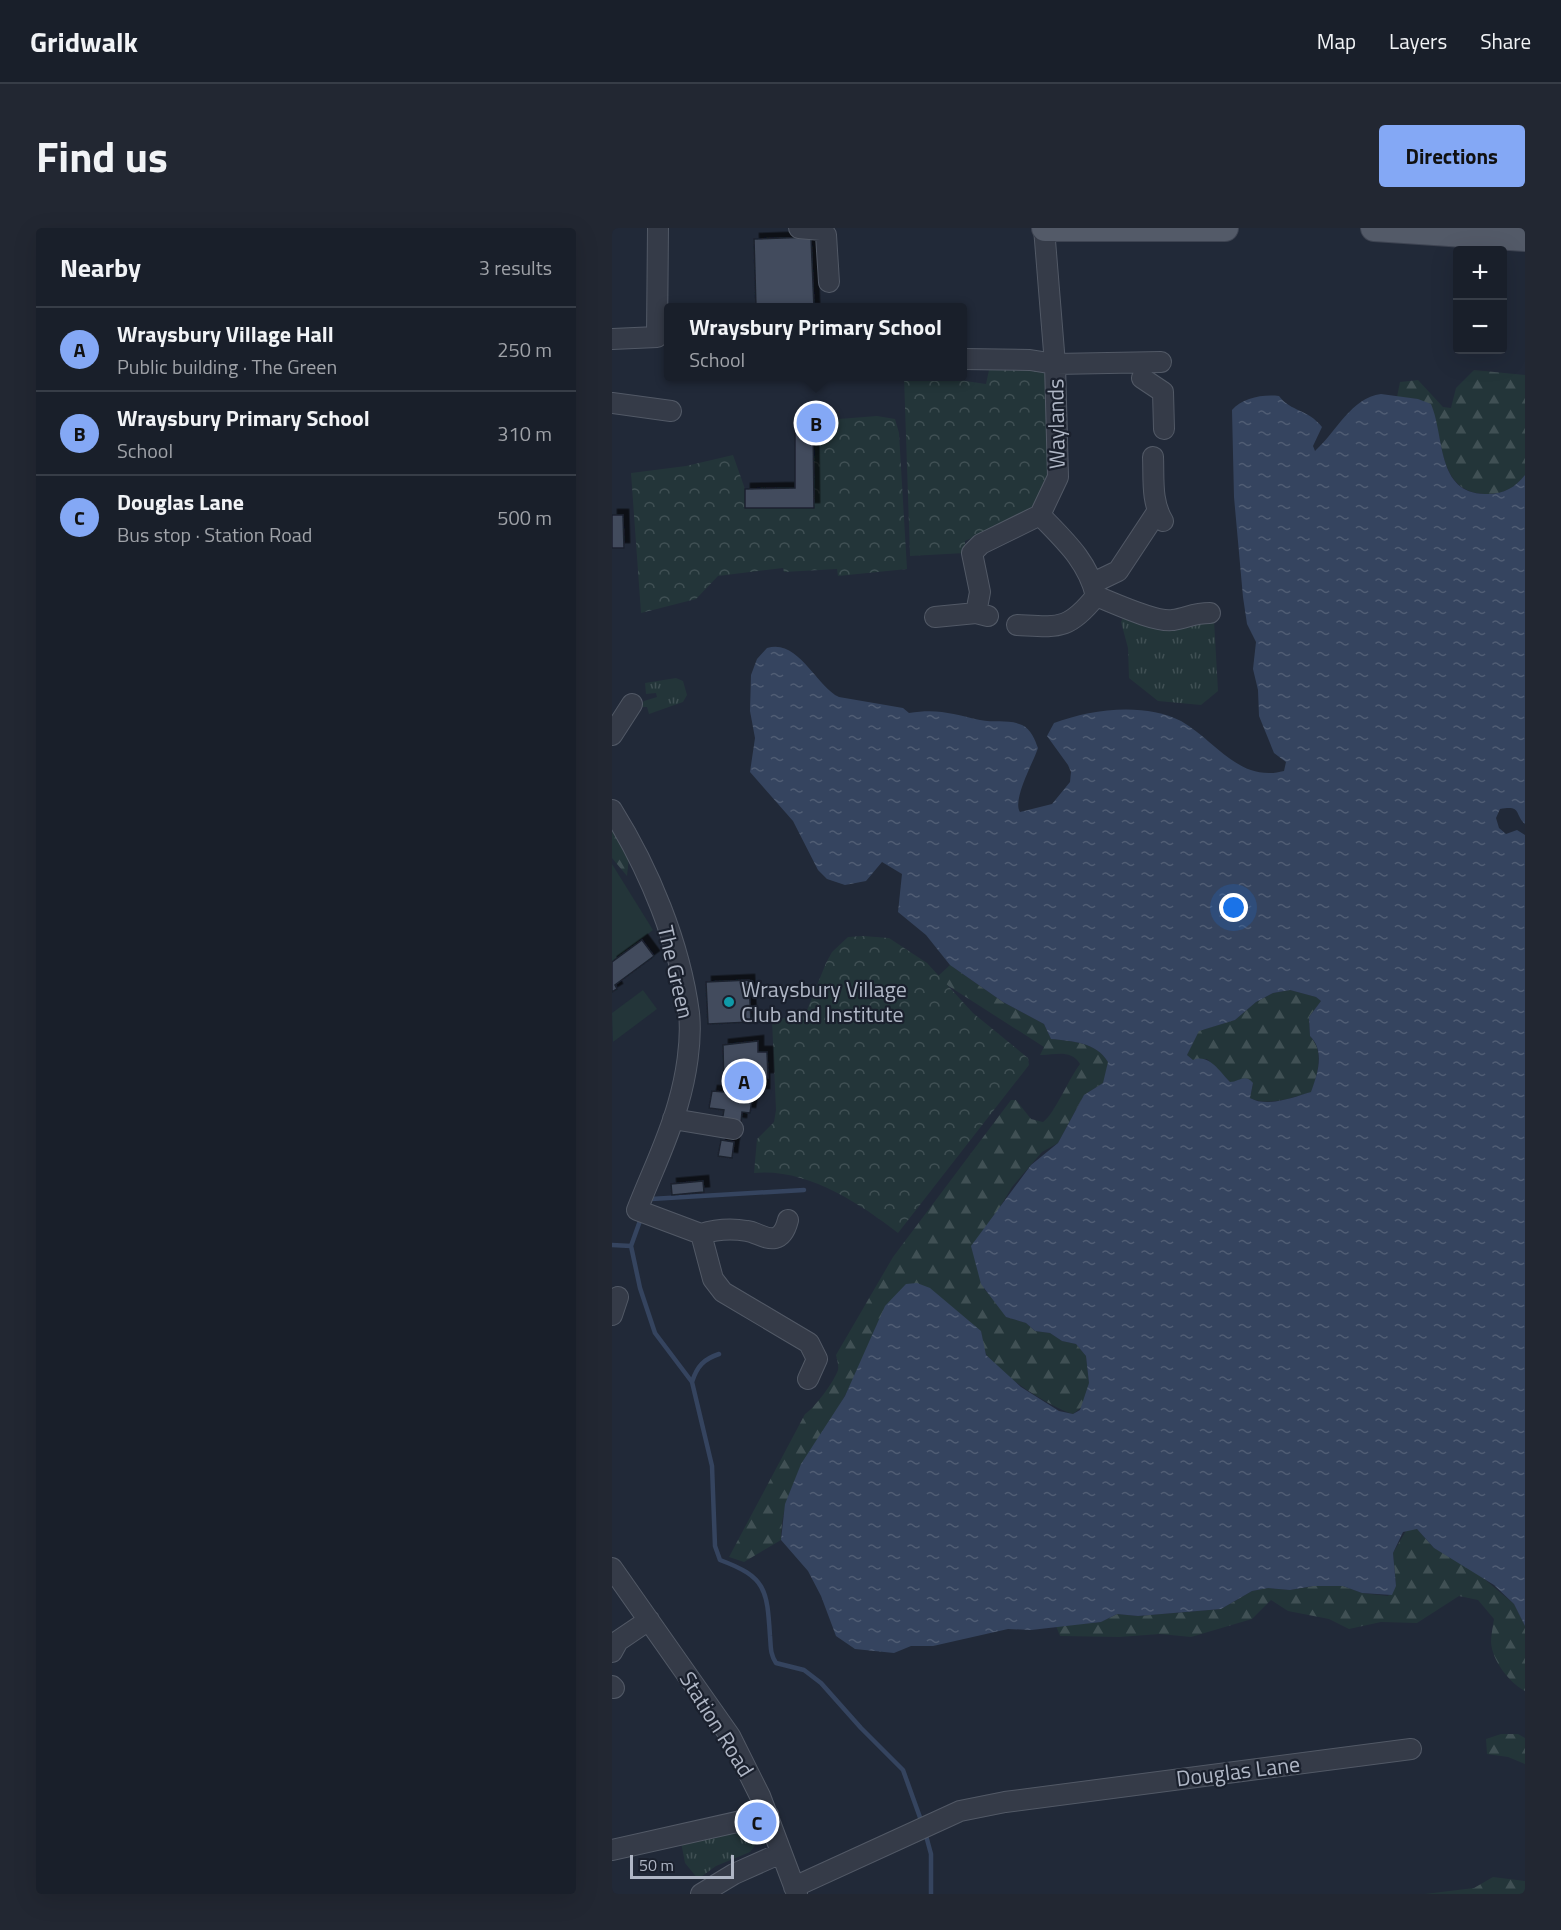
<!DOCTYPE html>
<meta charset="utf-8">
<style>
:root{--surface:#191f2a;--page:#222732;--text:#f1f3f6;--muted:#9fa2a8;--line:#373d47;--accent:#84a8f5}
body{margin:0;font-family:"Titillium Web",sans-serif;background:var(--page);color:var(--text)}
.controls{position:absolute;right:18px;top:18px;display:grid;overflow:hidden;border-radius:6px;box-shadow:0 6px 24px #0002}
.controls button{width:54px;height:54px;display:grid;place-items:center;padding:0;border:0;border-bottom:2px solid var(--line);background:var(--surface);color:var(--text);font:30px sans-serif}
.scale{position:absolute;left:18px;bottom:15px;width:104px;box-sizing:border-box;padding-left:6px;border:3px solid #afb6c5;border-top:0;font-size:16px;line-height:21px;white-space:nowrap;color:#afb6c5;-webkit-text-stroke:4px #1a202d;paint-order:stroke}
.you{position:absolute;left:622px;top:680px;width:21px;height:21px;margin:-15px;border:4px solid #fff;border-radius:50%;background:#1a73e8;box-shadow:0 0 0 9px #1a73e833}
.badge{display:grid;place-items:center;width:39px;height:39px;border-radius:50%;background:var(--accent);color:#111;font-size:20px;font-weight:700}
.pin{position:absolute;translate:-50% -50%;border:3px solid #fff;box-shadow:0 2px 6px #0006}
.popup{position:absolute;left:52px;top:75px;width:303px;height:78px;box-sizing:border-box;display:grid;place-content:center;border-radius:6px;background:var(--surface);filter:drop-shadow(0 2px 4px #0005);font-size:20px;white-space:nowrap;color:var(--muted)}
.popup b{font-size:22px;color:var(--text)}
.popup::after{content:'';position:absolute;left:50%;top:100%;margin-left:-12px;border:12px solid transparent;border-top-color:var(--surface)}
.list{margin:0;padding:0;list-style:none}
h2{display:flex;justify-content:space-between;align-items:center;height:78px;margin:0;padding:0 24px;font-size:26px}
h2 small{font-size:20px;font-weight:400;color:var(--muted)}
.list li{display:grid;grid-template-columns:39px 1fr auto;gap:18px;align-items:center;box-sizing:border-box;height:84px;padding:0 24px;border-top:2px solid var(--line)}
.list b{display:block;font-size:22px;white-space:nowrap}
.list p{margin:0;font-size:20px;white-space:nowrap;color:var(--muted)}
.list em{font-size:20px;font-style:normal;color:var(--muted)}
.map{position:relative;flex:none;width:913px;height:1666px;overflow:hidden;border-radius:6px}
header{display:flex;align-items:center;gap:36px;box-sizing:border-box;height:84px;padding:0 30px;background:var(--surface);border-bottom:2px solid var(--line)}
header strong{font-size:28px}
nav{display:flex;gap:33px;margin-inline-start:auto;font-size:21px}
.intro{display:flex;align-items:center;justify-content:space-between;box-sizing:border-box;height:144px;padding:0 36px}
h1{margin:0;font-size:42px}
.button{padding:15px 27px;border-radius:6px;background:var(--accent);color:#111;font-size:21px;font-weight:700}
main{display:flex;gap:36px;padding:0 36px}
aside{flex:1;background:var(--surface);border-radius:6px;box-shadow:0 6px 24px #0002}
.map>svg:first-child{display:block}
</style>
<header>
<strong>Gridwalk</strong>
<nav><a>Map</a><a>Layers</a><a>Share</a></nav>
</header>
<div class="intro"><h1>Find us</h1><a class="button">Directions</a></div>
<main>
<aside>
<h2>Nearby<small>3 results</small></h2>
<ul class="list">
<li><span class="badge">A</span><div><b>Wraysbury Village Hall</b><p>Public building · The Green</p></div><em>250 m</em></li>
<li><span class="badge">B</span><div><b>Wraysbury Primary School</b><p>School</p></div><em>310 m</em></li>
<li><span class="badge">C</span><div><b>Douglas Lane</b><p>Bus stop · Station Road</p></div><em>500 m</em></li>
</ul>
</aside>
<div class="map">
<svg width="913" height="1666" viewBox="0 0 913 1666">
<defs>
<pattern id="grass-tufts" width="24" height="20" patternUnits="userSpaceOnUse" patternTransform="scale(1.5)"><rect width="24" height="20" fill="#233539"/><path d="M3 7l-1-3M5 7V3M7 7l1-3M15 17l-1-3M17 17v-4M19 17l1-3" fill="none" stroke="#405054"/></pattern>
<pattern id="forest-firs" width="22" height="20" patternUnits="userSpaceOnUse" patternTransform="scale(1.5)"><rect width="22" height="20" fill="#233539"/><path d="M5 1l3.5 6h-7zM16 11l3.5 6h-7z" fill="#405054"/></pattern>
<pattern id="park-crowns" width="20" height="18" patternUnits="userSpaceOnUse" patternTransform="scale(1.5)"><rect width="20" height="18" fill="#233539"/><path d="M2 6a3 3 0 1 1 6 0M12 15a3 3 0 1 1 6 0" fill="none" stroke="#405054"/></pattern>
<pattern id="water-ripples" width="26" height="14" patternUnits="userSpaceOnUse" patternTransform="scale(1.5)"><rect width="26" height="14" fill="#35445f"/><path d="M2 4q2-2 4 0t4 0M15 11q2-2 4 0t4 0" fill="none" stroke="#505d74"/></pattern>
<filter id="shadow"><feDropShadow dx="5.5" dy="-5.5" stdDeviation="0" flood-color="#0009"/></filter>
</defs>
<rect width="100%" height="100%" fill="#212938"/>
<!-- grass -->
<path fill="url(#grass-tufts)" d="M513 386 546 402 559 403 579 395 602 392 606 463 589 477 546 473 517 450 516 420 509 394Z
M64 450 71 453 75 467 71 474 37 486 35 479H28L32 473 45 469 44 465 34 466 33 455Z
M145 1599V1615L138 1624 104 1638 86 1651 73 1635 69 1614Z"/>
<!-- forest -->
<path fill="url(#forest-firs)" d="M862 142 913 147V247C903 260 890 267 873 266 841 265 833 240 828 213 826 202 822 192 821 181L806 171 785 169 788 154 806 152 831 179 839 180 844 160Z
M0 600 17 629 15 648 0 630Z
M338 737 391 774 432 796 439 811C460 813 484 814 496 834V843L491 855 472 867 446 915 430 924 400 959 388 979 372 1061 387 1076 394 1089 414 1095 423 1103 438 1105 450 1113 464 1116 474 1128 477 1155 472 1177 461 1186C441 1181 383 1144 374 1126 371 1120 370 1110 369 1103L265 1096C255 1129 233 1170 214 1199 192 1235 169 1267 169 1312L132 1334 117 1329 193 1186C202 1181 223 1152 226 1142 227 1137 225 1132 224 1127L281 1029 399 872H404L419 891 431 894C442 887 457 850 468 836 458 820 441 828 428 827L432 819 324 750Z
M678 762 704 769 709 773 697 789 698 808C713 824 705 845 700 864 682 869 656 879 638 870L641 856 618 854 595 831 581 832 575 827 586 803 623 792 644 774 661 765Z
M795 1301H805L822 1320 864 1344 902 1376 913 1398V1463C898 1455 880 1433 879 1414 879 1407 881 1398 882 1391L866 1372 847 1368 805 1395 769 1394 737 1401 717 1391 676 1383 659 1372 640 1391 579 1409 548 1406 507 1409 448 1408 444 1398 489 1394 505 1386 526 1388 609 1381 640 1363 656 1360 678 1362 701 1358H731L750 1365 776 1368 784 1358 781 1325Z
M889 1506H906L913 1510V1536L896 1529 875 1526 874 1511Z
M881 1649 913 1653V1666H813L862 1660Z"/>
<!-- park -->
<path fill="url(#park-crowns)" d="M384 139 432 140 436 146 438 248 425 274 413 286 353 313V325L298 328 292 149 333 150 374 156 377 142Z
M265 188 283 191 287 205 295 341 226 348 225 341 172 344 171 340 106 348 84 371 29 385 19 245 74 238 121 227 133 261V280H201V193Z
M251 708 277 710 315 735 361 785 416 830 417 837 286 1005C246 974 194 940 142 945L145 911 162 894 164 882 160 792 193 787 214 735 220 724 236 709Z"/>
<!-- pitch -->
<path fill="#233539" d="M0 636 41 702 0 734Z
M31 762 45 781 1 814 0 785Z"/>
<!-- water -->
<path fill="url(#water-ripples)" fill-rule="evenodd" d="M769 166 806 171 819 176C833 209 824 265 873 266 890 267 903 260 913 247V596C902 586 910 577 888 581L884 590 887 600 894 606 905 602 913 607V1398L902 1376 882 1357 822 1320 805 1301 791 1304 781 1325 784 1358 780 1367 750 1365 731 1358H701L678 1362 656 1360 640 1363 609 1381 526 1388 505 1386 489 1394 419 1402 396 1401 321 1418H299L282 1425 243 1421 224 1408 209 1368 196 1343 169 1312 173 1276 189 1236 233 1168 273 1078 294 1056 305 1055 318 1060 369 1103 374 1127 409 1159 447 1183 461 1186 468 1182 477 1155 474 1128 464 1116 450 1113 438 1105 423 1103 414 1095 394 1089 369 1056 359 1018 419 937 446 915 472 867 491 855 496 834C484 814 460 813 439 811L432 796 391 774 338 737 314 707 286 684 290 646 270 634 254 653 233 657 215 651 206 642 181 593 138 544 143 510 138 483 139 447 145 431 155 420C186 410 204 458 227 469L291 480 297 485C326 480 341 486 368 492 382 495 397 491 410 497 419 501 423 512 426 520 421 535 400 572 408 584L440 576 458 554 459 544 456 537 435 508 442 495C479 481 532 474 569 493 603 512 627 555 672 543L674 534 662 525 647 488 646 462 641 441 644 414 635 396 631 369 622 269 620 182C630 170 651 166 667 168 679 184 696 181 710 199L701 218 703 223C725 203 739 170 769 166ZM678 762 704 769 709 773 697 789 698 808C713 823 706 845 699 864 682 869 655 880 638 870L641 855C633 845 627 854 618 854 608 844 597 825 581 832L575 827 587 803 623 792 644 774 661 765Z"/>
<g fill="none" stroke-linecap="round" stroke-linejoin="round">
<!-- stream -->
<path stroke="#35445f" stroke-width="4.5" d="M37 974 39 971 192 962
M29 990 19 1018 28 1060 43 1105 80 1154 100 1238 103 1318 108 1332C154 1349 155 1361 158 1408 159 1419 158 1426 164 1435L192 1442 209 1455 249 1500 291 1542 310 1595
M0 1017 19 1018
M80 1154C85 1138 92 1131 107 1126
M313 1604 319 1626V1666"/>
</g>
<!-- building -->
<path fill="#424c5d" stroke="#1c222f" stroke-width="1.5" filter="url(#shadow)" d="M199 9 202 80H144L142 11Z
M183 193H201L202 280H133V261L183 260Z
M0 287H11L12 320H0Z
M30 712 42 728 3 757 5 761 0 764V734Z
M137 752 139 794 96 796 94 754Z
M146 813V824H155L156 850H152V866H141L138 885 130 884 129 895 110 893 112 882 97 880 100 863 112 864 111 817Z
M109 912 122 914 120 930 106 928Z
M91 953 92 964 60 967 59 956Z"/>
<g fill="none" stroke-linecap="round" stroke-linejoin="round">
<!-- minor casing -->
<g stroke="#525966" stroke-width="22">
<path id="minor" d="M187 0 209 2 214 7 217 54
M0 111 45 109 46 0
M351 131 418 132 443 136 549 134
M530 150 551 164 552 201
M0 175 59 183
M541 229C542 250 539 274 551 293
M428 287C452 312 476 333 484 368 502 375 544 395 561 392 575 390 581 385 598 385
M481 355 506 343 545 284
M364 385 368 364 360 325 369 316 428 287 446 249 443 136 432 0
M323 389 364 385 376 388
M405 397C446 399 456 403 484 368
M0 507 20 476
M0 582C37 641 68 716 77 785 80 813 74 849 66 876 56 912 39 946 25 982L89 1006 101 1051 111 1064 197 1115 205 1131 196 1151
M61 891 121 901
M89 1006C105 1001 118 1000 135 1003 144 1004 154 1012 163 1010 171 1008 174 1000 176 992
M0 1087 6 1069
M0 1340 118 1508 148 1568 185 1666
M0 1424 6 1413 37 1392
M0 1458 2 1460
M0 1622 156 1587
M182 1659 348 1583 393 1574 799 1521
M89 1666 122 1646 169 1625"/>
</g>
<!-- major casing -->
<g stroke="#3e4452" stroke-width="28">
<path id="major" d="M433 0H613
M762 0 913 10"/>
</g>
<!-- minor -->
<use href="#minor" stroke="#353b48" stroke-width="20"/>
<!-- major -->
<use href="#major" stroke="#535a68" stroke-width="26"/>
</g>
<!-- markers -->
<circle fill="#0f9aa8" stroke="#1a202d" stroke-width="2" cx="117" cy="774" r="6"/>
<g text-anchor="middle" stroke-width="4.5" stroke-linejoin="round" paint-order="stroke">
<!-- street labels -->
<g font-size="22" fill="#afb6c5" stroke="#1a202d">
<text transform="translate(444 196) rotate(-91)" y="8">Waylands</text>
<text transform="translate(64 744) rotate(77)" y="8">The Green</text>
<text transform="translate(105 1496) rotate(58)" y="8">Station Road</text>
<text transform="translate(626 1543) rotate(-7)" y="8">Douglas Lane</text>
</g>
<!-- poi labels -->
<g font-size="22" fill="#afb6c5" stroke="#1a202d" text-anchor="start">
<text x="129" y="769">Wraysbury Village<tspan x="129" dy="25">Club and Institute</tspan></text>
</g>
</g>
</svg>
<div class="controls">
<button>+</button>
<button>−</button>
</div>
<div class="scale">50 m</div>
<div class="you"></div>
<div class="pin badge" style="left:132px;top:853px">A</div>
<div class="pin badge" style="left:204px;top:195px">B</div>
<div class="popup"><b>Wraysbury Primary School</b>School</div>
<div class="pin badge" style="left:145px;top:1594px">C</div>
</div>
</main>
